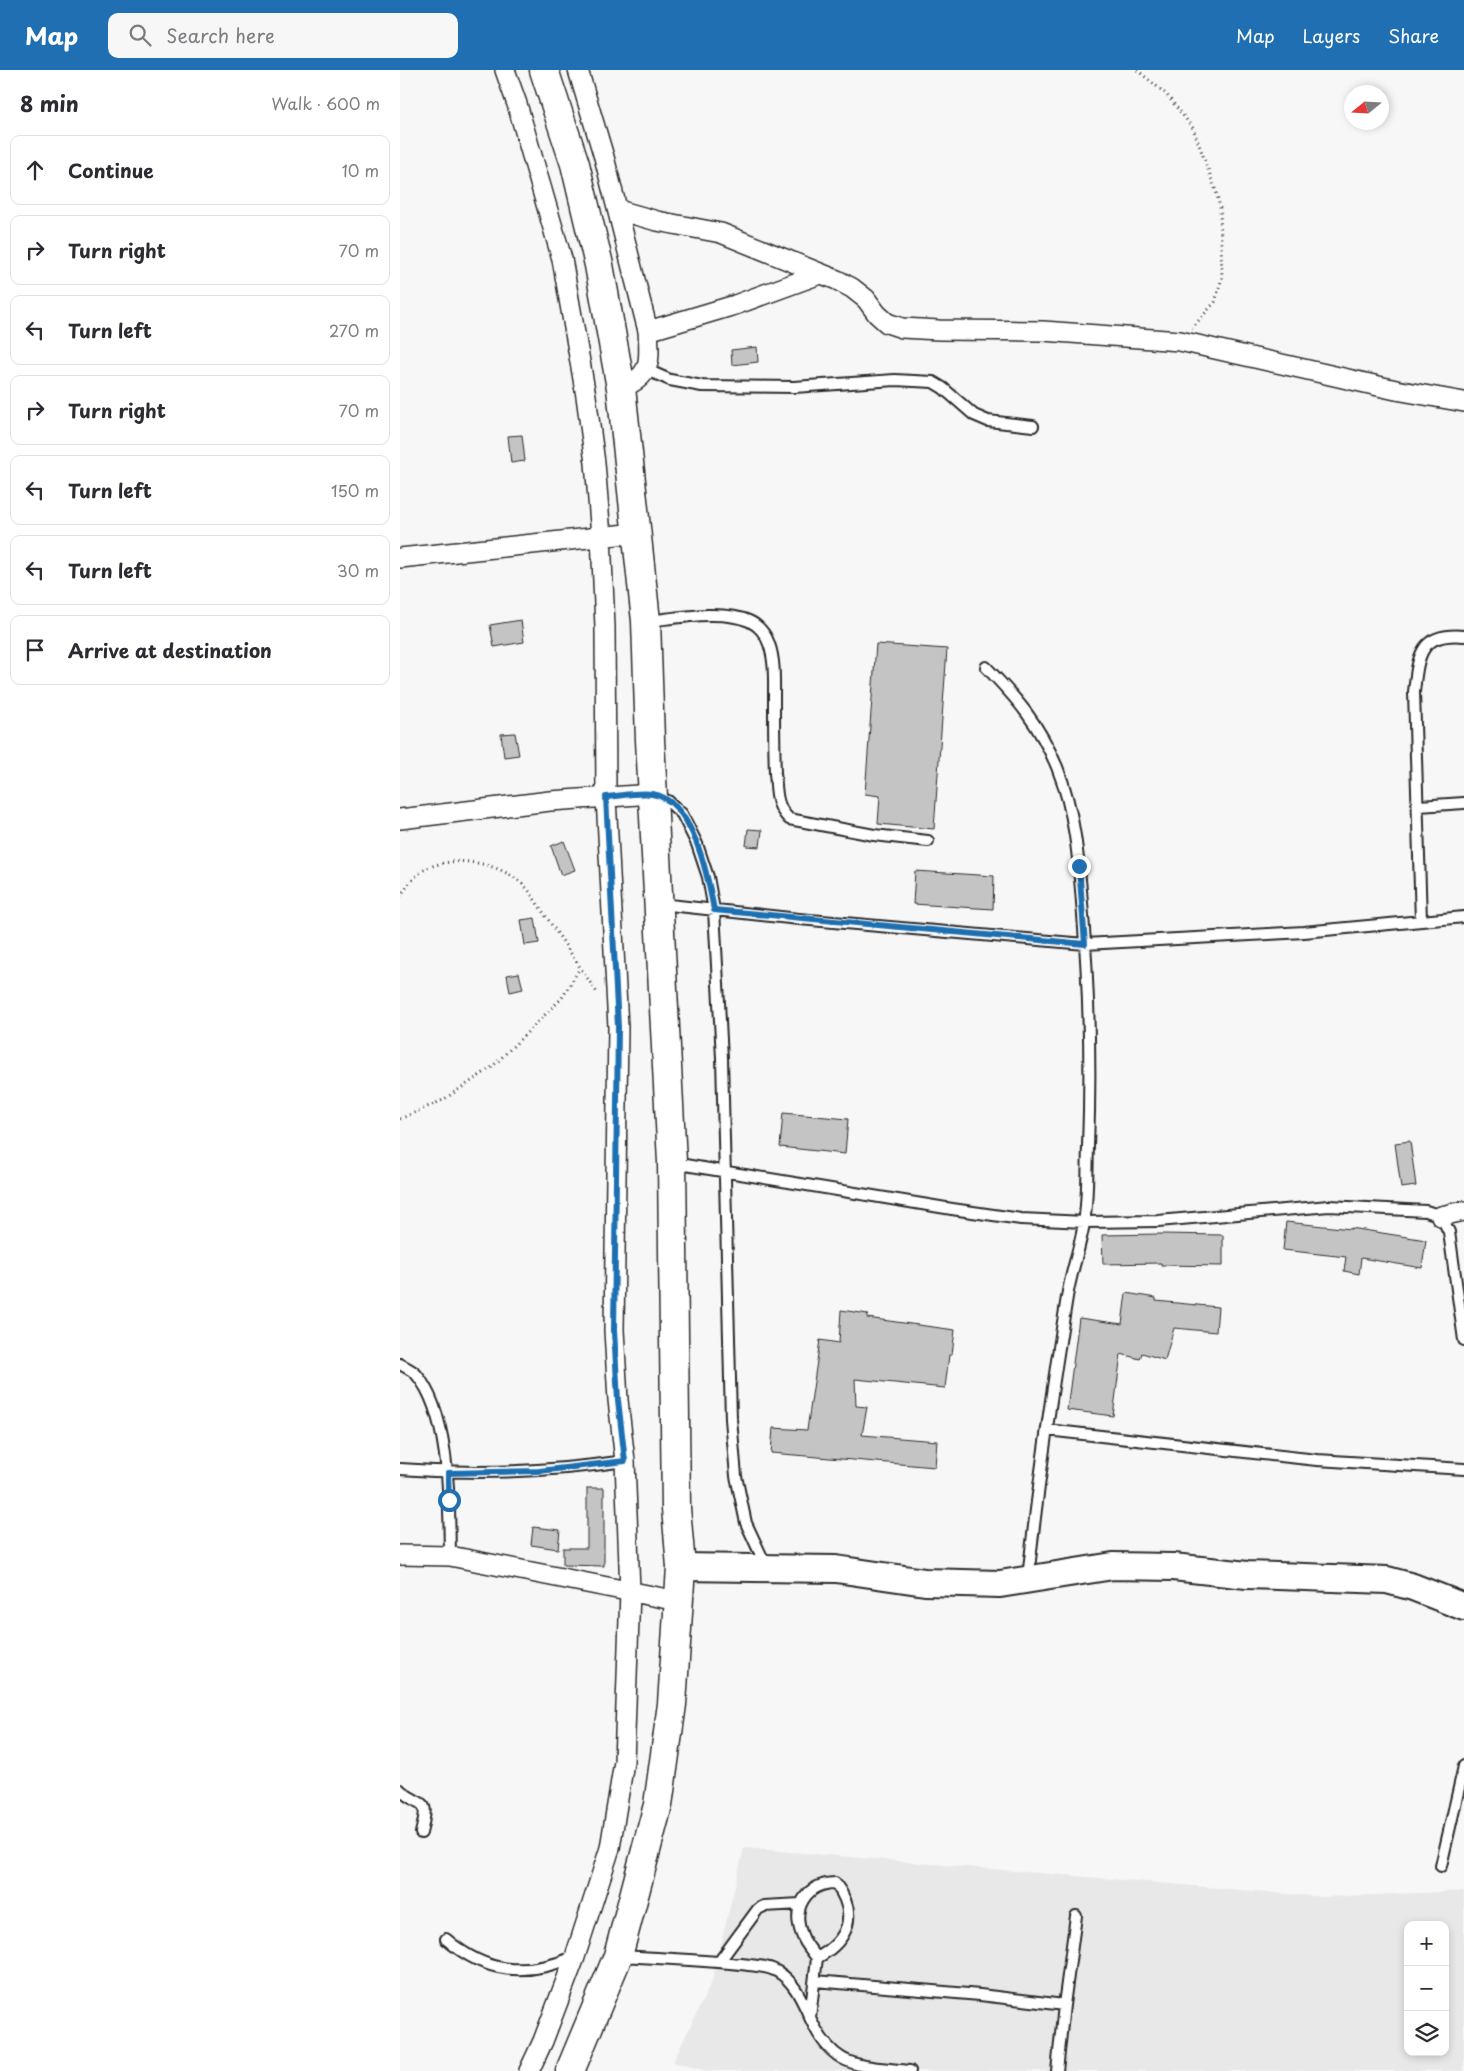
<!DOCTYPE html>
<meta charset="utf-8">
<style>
:root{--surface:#fff;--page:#f7f7f7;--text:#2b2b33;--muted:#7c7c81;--line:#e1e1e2;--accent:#1f6fb2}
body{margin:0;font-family:"Playpen Sans",sans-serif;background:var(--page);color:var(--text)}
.controls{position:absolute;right:15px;bottom:15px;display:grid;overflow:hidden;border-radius:10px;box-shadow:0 2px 8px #0003}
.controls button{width:45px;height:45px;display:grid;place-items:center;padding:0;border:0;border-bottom:1px solid var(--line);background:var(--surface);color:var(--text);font:25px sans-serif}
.compass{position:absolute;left:944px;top:15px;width:45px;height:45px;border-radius:50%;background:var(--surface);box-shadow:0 2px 8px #0003;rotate:252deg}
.stop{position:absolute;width:15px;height:15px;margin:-11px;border:4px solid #1f6fb2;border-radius:50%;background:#fff}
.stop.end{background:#1f6fb2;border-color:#fff;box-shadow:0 1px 5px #0008}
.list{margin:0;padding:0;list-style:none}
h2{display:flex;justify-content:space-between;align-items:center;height:65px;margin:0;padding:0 20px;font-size:21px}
h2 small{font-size:16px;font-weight:400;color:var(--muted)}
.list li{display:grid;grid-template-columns:32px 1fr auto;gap:15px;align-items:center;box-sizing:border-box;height:70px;margin:0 10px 10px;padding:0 10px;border:1px solid var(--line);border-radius:10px}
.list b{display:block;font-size:19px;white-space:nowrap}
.list em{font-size:16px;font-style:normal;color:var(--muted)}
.icon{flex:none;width:28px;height:28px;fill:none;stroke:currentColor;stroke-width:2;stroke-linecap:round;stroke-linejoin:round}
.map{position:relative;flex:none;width:1064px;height:2001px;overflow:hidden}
header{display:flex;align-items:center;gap:30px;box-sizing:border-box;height:70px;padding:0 25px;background:var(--accent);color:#fff}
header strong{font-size:24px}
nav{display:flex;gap:28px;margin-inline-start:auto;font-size:18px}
.search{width:350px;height:45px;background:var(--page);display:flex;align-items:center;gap:12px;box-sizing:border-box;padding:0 18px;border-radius:10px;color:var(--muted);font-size:19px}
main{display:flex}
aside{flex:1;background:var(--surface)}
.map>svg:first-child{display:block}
</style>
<header>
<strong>Map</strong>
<div class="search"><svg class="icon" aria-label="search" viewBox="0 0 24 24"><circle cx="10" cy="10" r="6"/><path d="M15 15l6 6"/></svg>Search here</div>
<nav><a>Map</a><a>Layers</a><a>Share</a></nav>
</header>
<main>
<aside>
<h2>8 min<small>Walk · 600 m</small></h2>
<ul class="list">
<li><svg class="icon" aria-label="ahead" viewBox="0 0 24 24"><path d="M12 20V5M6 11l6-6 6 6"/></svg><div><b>Continue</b></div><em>10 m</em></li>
<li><svg class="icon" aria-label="right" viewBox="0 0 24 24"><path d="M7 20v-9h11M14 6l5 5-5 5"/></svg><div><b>Turn right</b></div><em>70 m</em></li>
<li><svg class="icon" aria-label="left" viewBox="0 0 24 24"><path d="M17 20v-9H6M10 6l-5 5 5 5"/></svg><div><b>Turn left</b></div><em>270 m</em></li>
<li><svg class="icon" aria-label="right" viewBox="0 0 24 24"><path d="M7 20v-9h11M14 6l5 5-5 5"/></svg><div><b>Turn right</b></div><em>70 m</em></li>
<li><svg class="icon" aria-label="left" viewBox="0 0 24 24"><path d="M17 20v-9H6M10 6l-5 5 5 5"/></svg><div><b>Turn left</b></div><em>150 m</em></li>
<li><svg class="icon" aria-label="left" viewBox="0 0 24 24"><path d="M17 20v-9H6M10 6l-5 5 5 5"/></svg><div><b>Turn left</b></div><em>30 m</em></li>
<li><svg class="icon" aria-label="arrive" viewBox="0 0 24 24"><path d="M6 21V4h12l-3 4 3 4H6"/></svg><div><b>Arrive at destination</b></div></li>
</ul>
</aside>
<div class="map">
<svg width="1064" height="2001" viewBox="0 0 1064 2001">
<rect width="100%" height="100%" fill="#f7f7f7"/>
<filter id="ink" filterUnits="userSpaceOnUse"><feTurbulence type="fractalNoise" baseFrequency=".02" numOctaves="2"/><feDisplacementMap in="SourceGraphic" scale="10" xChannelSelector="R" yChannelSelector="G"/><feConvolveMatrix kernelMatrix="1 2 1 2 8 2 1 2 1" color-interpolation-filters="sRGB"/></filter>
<g filter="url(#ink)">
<!-- built -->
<path fill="#e8e8e8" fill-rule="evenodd" d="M344 1778 924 1827 1064 1821V2001H307L273 1992 312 1911ZM1008 1855H1045V1982H1008Z"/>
<!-- building -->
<path fill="#c4c4c4" stroke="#2b2b2b" d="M357 277 358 292 332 295 331 280Z
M122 365 125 391 111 393 108 366Z
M121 550 124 572 94 577 90 555Z
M476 574 547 579 534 759 478 754 480 726 465 724Z
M115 663 119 685 104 687 101 664Z
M348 759 362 760 360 777 346 776Z
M164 771 175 800 161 805 151 776Z
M515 801 594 806 593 839 513 834Z
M135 848 139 873 125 875 121 850Z
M119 903 123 919 110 922 107 905Z
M383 1043 448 1049 445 1084 380 1077Z
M1010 1071 1016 1116 1001 1118 995 1073Z
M886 1152 951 1159V1158L1026 1170 1022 1198 961 1188 959 1204 944 1201 946 1187 883 1180Z
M761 1164 823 1165V1196L761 1195V1193L703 1194 702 1165Z
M726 1223 756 1228V1231L818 1237 816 1262 774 1258 765 1290 742 1283 740 1289 721 1284 713 1346 667 1340 679 1248 722 1254Z
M441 1240 468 1244 467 1248 555 1260 552 1285H549L545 1318 455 1309 456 1336 467 1337 462 1365 537 1371 535 1397 371 1383 373 1358 407 1360 420 1270 439 1273Z
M187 1418H204V1496L163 1495V1478H187Z
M133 1457 160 1460 158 1479 131 1475Z"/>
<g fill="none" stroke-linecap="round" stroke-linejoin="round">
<!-- lane casing -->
<g stroke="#2b2b2b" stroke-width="14">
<path id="lane" d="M247 300 270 310 302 316 394 317 495 310 533 312 543 318 574 345 588 351 633 356
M247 551C277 548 321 539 349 551 358 555 366 564 369 574 375 590 374 610 374 627 374 652 374 678 375 703 377 722 375 735 389 749L474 765 528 771
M586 597C618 630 639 654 657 697 676 744 679 795 683 845 689 922 691 1000 688 1077 687 1102 688 1129 684 1153 680 1178 671 1202 667 1227 652 1320 638 1414 628 1508
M256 726 268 731 282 744 297 774 308 807 314 840 322 988 331 1349 336 1406 346 1453 367 1498
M1019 736 1064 733
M260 834 399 849 685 874 904 862 1064 847
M1021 851 1014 622C1018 587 1019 562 1064 566
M273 1093 552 1139 621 1149 685 1152 758 1151 929 1136 1026 1141 1041 1146 1049 1162 1064 1270
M0 1294C5 1297 12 1300 16 1304 51 1344 49 1435 50 1486
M647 1360 917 1390 1064 1399
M0 1399C76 1405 150 1402 225 1391
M0 1720C23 1740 30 1725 21 1763
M1041 1796 1064 1696
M46 1869C86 1904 126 1907 174 1887
M219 1886C260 1888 300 1890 341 1894 353 1896 368 1895 378 1902 393 1911 400 1926 407 1941 432 1999 453 1995 510 2001
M319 1892 358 1839 364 1836 401 1834
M415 1911 580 1925 664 1935
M410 1947 417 1888C412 1881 405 1874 402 1865 391 1838 406 1814 435 1813 459 1844 449 1870 417 1888
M657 2001 664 1935 676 1846"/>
</g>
<!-- street casing -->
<g stroke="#2b2b2b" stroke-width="22">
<path id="street" d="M105 0 117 34 162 189 186 326 195 393 201 466 205 557 206 727 218 957 214 1260 218 1330 225 1391 230 1521 224 1692 210 1778 175 1887 143 1971 129 2001
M178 0 204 87 248 261C250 292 252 306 221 318
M218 140 257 151 321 163 437 210 452 218 466 229 477 244 487 253 502 258 539 260 643 261 780 271 996 320 1064 332
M248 261 335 235 420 204
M0 488 236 463
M0 749 150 731 253 724
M1041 1146 1064 1141
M0 1485 50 1486 278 1531"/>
</g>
<!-- secondary casing -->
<g stroke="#2b2b2b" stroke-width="30">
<path id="secondary" d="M281 1497 436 1499 525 1512 600 1514 713 1496 773 1497 847 1505 987 1510 1013 1517 1064 1537"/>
</g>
<!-- highway casing -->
<g stroke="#2b2b2b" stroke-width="31">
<path id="highway" d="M144 0 175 94 199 195 221 318 246 551 250 670 272 1092 276 1438 281 1497 272 1634 258 1735 218 1886 170 2001"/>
</g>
<!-- path -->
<path stroke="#2b2b2b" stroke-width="3" stroke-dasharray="1 4" stroke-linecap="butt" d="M737 0 766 24 793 58 817 124 820 138 822 208 815 232 792 258
M0 826C8 815 17 802 30 797 62 784 108 795 129 821L198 924
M0 1049 43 1030 91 998 162 928 180 898"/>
<!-- lane -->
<use href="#lane" stroke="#fff" stroke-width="10"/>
<!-- street -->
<use href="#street" stroke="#fff" stroke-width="19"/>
<!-- secondary -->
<use href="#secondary" stroke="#fff" stroke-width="26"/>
<!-- highway -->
<use href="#highway" stroke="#fff" stroke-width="28"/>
</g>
</g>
<g fill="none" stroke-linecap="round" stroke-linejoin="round" filter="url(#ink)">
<!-- route -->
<path stroke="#1f6fb2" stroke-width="6" d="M49 1430 48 1403 139 1401 225 1391 218 1330 214 1260 218 957 206 727C220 726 237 722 252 724 293 729 308 807 314 840L685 874 679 796"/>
</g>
</svg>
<div class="controls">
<button>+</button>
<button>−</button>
<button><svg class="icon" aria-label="layers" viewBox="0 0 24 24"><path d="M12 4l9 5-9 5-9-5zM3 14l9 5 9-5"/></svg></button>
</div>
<svg class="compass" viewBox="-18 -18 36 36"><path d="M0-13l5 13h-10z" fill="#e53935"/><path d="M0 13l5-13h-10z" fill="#7c7c81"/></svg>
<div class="stop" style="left:49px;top:1430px"></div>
<div class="stop end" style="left:679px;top:796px"></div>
</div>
</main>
